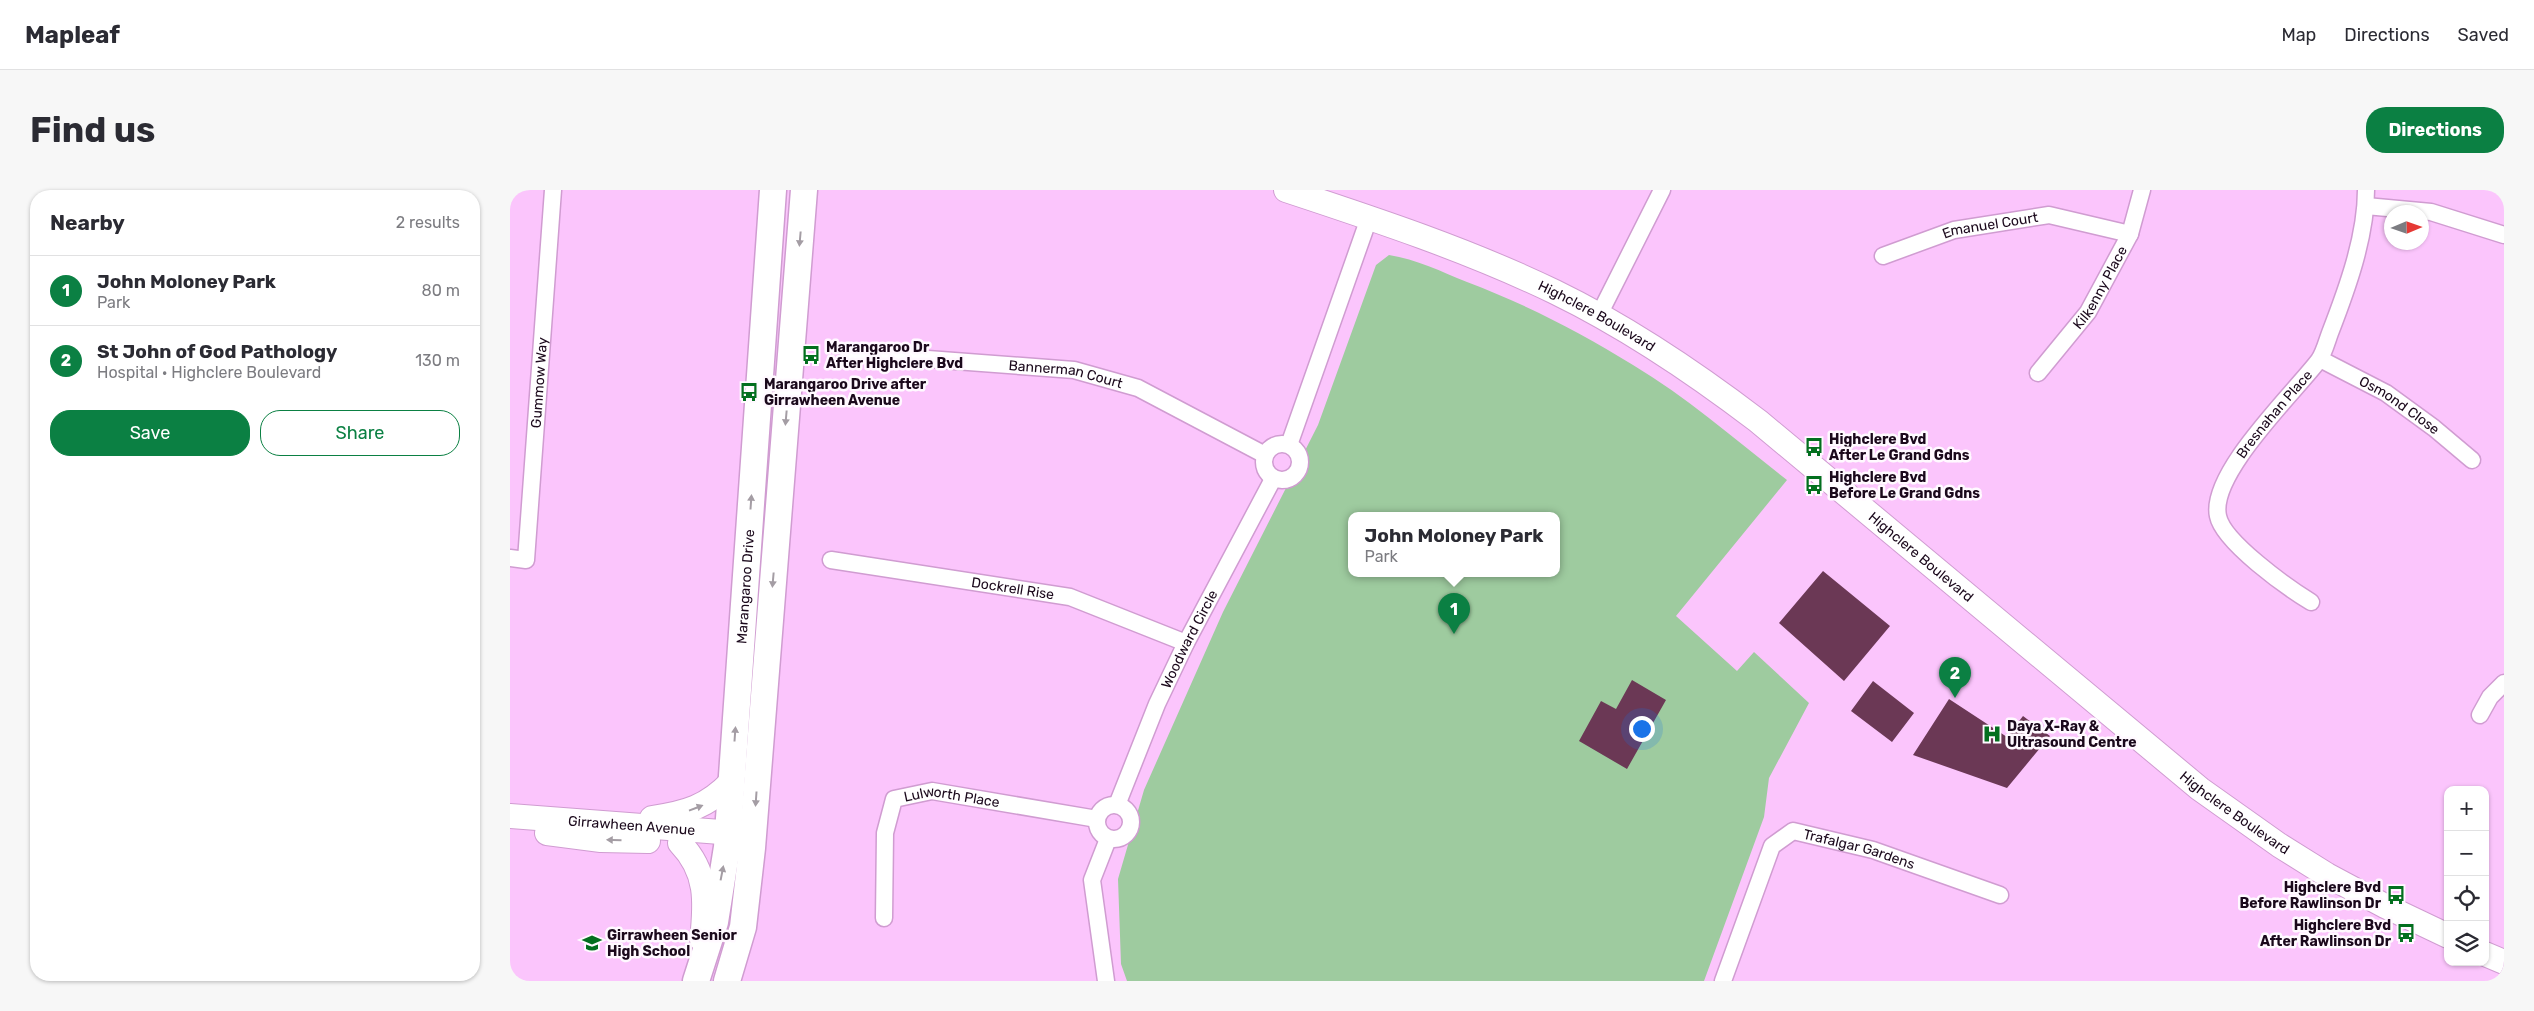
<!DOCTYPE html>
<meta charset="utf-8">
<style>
:root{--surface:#fff;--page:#f7f7f7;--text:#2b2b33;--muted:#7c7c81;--line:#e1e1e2;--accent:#0b8043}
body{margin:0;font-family:Rubik,sans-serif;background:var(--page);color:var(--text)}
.controls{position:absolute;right:15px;bottom:15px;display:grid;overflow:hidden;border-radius:10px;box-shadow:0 1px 4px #0004}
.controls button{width:45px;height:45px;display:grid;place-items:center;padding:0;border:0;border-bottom:1px solid var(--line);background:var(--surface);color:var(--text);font:25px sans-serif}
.compass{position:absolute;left:1874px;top:15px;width:45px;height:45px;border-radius:50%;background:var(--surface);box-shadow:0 1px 4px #0004;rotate:88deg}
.you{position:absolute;left:1131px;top:538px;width:18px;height:18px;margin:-12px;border:4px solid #fff;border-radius:50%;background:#1a73e8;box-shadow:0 0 0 8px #1a73e833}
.badge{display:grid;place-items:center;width:32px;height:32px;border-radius:50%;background:var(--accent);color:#fff;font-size:16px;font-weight:700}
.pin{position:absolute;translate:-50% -41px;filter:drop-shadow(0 1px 2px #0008)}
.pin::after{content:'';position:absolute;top:26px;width:18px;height:15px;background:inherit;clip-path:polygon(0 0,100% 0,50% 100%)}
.popup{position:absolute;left:838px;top:322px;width:212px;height:65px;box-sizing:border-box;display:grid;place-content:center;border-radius:10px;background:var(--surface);filter:drop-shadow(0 1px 4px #0005);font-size:16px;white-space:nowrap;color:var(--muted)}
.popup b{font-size:19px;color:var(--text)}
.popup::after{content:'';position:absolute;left:50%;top:100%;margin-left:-10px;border:10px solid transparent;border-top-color:var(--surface)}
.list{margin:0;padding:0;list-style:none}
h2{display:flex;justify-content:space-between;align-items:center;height:65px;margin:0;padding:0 20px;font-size:21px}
h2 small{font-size:16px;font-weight:400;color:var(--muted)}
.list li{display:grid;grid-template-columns:32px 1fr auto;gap:15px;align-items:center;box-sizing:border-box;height:70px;padding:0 20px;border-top:1px solid var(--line)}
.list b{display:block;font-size:19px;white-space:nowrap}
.list p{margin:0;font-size:16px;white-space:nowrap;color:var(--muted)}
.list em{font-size:16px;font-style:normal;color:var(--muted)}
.actions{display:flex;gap:10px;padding:15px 20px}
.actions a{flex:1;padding:11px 0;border:1px solid var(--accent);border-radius:20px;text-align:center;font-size:18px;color:var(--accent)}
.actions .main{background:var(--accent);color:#fff}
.icon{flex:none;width:28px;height:28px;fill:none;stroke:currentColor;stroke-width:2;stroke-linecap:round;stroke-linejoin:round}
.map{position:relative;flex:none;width:1994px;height:791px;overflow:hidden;border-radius:20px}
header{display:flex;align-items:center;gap:30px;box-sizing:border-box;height:70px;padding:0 25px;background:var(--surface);border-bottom:1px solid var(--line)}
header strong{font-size:24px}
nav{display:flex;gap:28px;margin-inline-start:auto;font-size:18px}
.intro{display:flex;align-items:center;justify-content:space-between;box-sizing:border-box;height:120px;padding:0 30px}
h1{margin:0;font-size:35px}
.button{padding:12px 22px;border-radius:20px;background:var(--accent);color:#fff;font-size:18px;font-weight:700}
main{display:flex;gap:30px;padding:0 30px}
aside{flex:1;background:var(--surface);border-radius:20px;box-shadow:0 1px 4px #0004}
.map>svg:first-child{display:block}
</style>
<header>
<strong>Mapleaf</strong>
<nav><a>Map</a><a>Directions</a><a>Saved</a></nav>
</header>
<div class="intro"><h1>Find us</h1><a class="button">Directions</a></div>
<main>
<aside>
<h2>Nearby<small>2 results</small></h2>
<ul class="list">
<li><span class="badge">1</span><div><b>John Moloney Park</b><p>Park</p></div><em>80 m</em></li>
<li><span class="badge">2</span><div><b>St John of God Pathology</b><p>Hospital · Highclere Boulevard</p></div><em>130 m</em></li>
</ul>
<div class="actions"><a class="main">Save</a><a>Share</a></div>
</aside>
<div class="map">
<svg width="1994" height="791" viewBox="0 0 1994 791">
<rect width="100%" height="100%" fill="#fbc5fc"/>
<!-- green -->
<path fill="#9ecb9f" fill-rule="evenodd" d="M879 65C906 69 932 82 957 92 1015 114 1070 142 1123 175 1178 208 1227 251 1277 290L1166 426 1227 481 1244 462 1299 513 1259 588 1254 627 1194 791H617L611 774 608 689 634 600 713 422 808 235 866 75ZM842 325H1046V383H842Z"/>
<!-- building -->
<path fill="#6b3855" d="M1313 381 1380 436 1334 491 1269 433Z
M1122 490 1156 510 1117 579 1069 551 1091 511 1106 519Z
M1363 491 1404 523 1382 552 1341 521Z
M1439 509 1497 547 1513 526 1540 546 1497 598 1403 565Z"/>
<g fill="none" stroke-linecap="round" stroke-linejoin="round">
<!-- street casing -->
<g stroke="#d09cd1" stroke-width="19">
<g id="street">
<path d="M1856 16 1921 22 1994 45"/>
<path id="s1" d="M1373 66 1444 40 1539 25 1620 44"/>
<path d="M1089 125 1152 0"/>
<path id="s2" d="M338 163 564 180 628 198 755 265"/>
<path id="s3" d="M1810 169 1876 203 1924 238 1962 270"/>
<path id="s4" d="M1528 183 1578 122 1620 44 1632 0"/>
<circle cx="772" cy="272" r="18"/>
<path d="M779 255 859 28"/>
<path id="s5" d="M0 368 16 370 43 0"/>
<path id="s6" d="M321 370 560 407 676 453"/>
<path id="s7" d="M1801 412C1778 398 1713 352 1708 326 1699 284 1784 203 1809 170 1814 163 1817 151 1820 143 1837 99 1856 47 1856 0"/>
<path d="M1970 525 1980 507 1994 493"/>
<circle cx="604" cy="632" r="17"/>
<path id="s8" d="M607 615 647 514 676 453 763 289"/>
<path id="s9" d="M374 728 375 643 384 609 422 601 587 629"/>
<path d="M596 791 582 690 598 649"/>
<path id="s10" d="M1213 791 1262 656 1283 641 1363 660 1490 705"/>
</g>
</g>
<!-- secondary casing -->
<g stroke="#d09cd1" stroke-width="26">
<g id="secondary">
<path id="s11" d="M776 0C867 30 958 60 1045 102 1117 137 1185 183 1248 231L1690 599 1769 655 1817 685 1875 716 1938 746"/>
<path id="s12" d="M0 626 237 644"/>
<path d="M142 628C176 623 197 617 221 592"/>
<path d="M37 643 91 650 138 651"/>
<path d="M170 653C198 682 196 712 192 750"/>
<path d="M1975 764 1994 772"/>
</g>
</g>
<!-- primary casing -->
<g stroke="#d09cd1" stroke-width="29">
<g id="primary">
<path id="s13" d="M186 791 205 732 217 657 263 0"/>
<path d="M217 791 233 737 242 658 294 0"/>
</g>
</g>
<!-- street -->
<use href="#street" stroke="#fff" stroke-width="16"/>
<!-- secondary -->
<use href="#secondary" stroke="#fff" stroke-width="24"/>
<!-- primary -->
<use href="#primary" stroke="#fff" stroke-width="26"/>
</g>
<!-- one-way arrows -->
<defs><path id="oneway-solid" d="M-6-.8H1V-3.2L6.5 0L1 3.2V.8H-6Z" transform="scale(1.25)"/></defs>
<g fill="#a49da4">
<use href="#oneway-solid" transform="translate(290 49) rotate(95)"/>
<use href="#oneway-solid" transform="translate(276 228) rotate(95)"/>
<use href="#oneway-solid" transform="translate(241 312) rotate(-86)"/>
<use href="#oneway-solid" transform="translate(263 390) rotate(95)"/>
<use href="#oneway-solid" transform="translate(225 544) rotate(-86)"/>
<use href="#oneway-solid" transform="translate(246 609) rotate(94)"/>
<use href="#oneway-solid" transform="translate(186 618) rotate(-21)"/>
<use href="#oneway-solid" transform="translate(104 650) rotate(-179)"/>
<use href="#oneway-solid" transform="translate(212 683) rotate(-79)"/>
</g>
<!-- icons -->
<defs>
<g id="bus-bare" transform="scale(1.5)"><path d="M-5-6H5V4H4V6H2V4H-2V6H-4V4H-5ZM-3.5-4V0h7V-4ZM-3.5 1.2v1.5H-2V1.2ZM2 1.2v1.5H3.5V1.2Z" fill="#036f1f" stroke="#fff9ff" stroke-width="2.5" paint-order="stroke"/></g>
<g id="hospital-bare" transform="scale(1.5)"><path d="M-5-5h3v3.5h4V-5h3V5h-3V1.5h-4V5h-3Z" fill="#036f1f" stroke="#fff9ff" stroke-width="2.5" paint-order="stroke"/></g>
<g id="school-bare" transform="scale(1.5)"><path d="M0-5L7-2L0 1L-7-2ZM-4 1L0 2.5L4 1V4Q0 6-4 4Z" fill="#036f1f" stroke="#fff9ff" stroke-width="2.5" paint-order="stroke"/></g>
</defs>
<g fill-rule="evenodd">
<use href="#bus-bare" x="301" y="165"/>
<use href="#bus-bare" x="239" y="202"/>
<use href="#bus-bare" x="1304" y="257"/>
<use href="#bus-bare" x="1304" y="295"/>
<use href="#hospital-bare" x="1482" y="544"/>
<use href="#bus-bare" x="1886" y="705"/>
<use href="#bus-bare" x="1896" y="743"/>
<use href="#school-bare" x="82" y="753"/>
</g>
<g text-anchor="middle" stroke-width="5" stroke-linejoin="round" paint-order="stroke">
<!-- street labels -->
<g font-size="14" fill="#1b091c" stroke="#fff9ff">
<text dy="5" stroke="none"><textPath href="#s1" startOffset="112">Emanuel Court</textPath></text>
<text dy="5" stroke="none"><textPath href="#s4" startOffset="106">Kilkenny Place</textPath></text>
<text dy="5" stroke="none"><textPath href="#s11" startOffset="336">Highclere Boulevard</textPath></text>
<text dy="5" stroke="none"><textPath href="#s2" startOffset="219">Bannerman Court</textPath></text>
<text dy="5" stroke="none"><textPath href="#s5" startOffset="194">Gummow Way</textPath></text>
<text dy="5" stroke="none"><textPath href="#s3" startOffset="92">Osmond Close</textPath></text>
<text dy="5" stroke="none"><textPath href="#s7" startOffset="248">Bresnahan Place</textPath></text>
<text dy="5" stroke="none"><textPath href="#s11" startOffset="741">Highclere Boulevard</textPath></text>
<text dy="5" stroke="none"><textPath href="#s13" startOffset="399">Marangaroo Drive</textPath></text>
<text dy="5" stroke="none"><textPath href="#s6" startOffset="184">Dockrell Rise</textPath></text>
<text dy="5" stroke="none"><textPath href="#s8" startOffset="181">Woodward Circle</textPath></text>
<text dy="5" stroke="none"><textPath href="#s9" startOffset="179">Lulworth Place</textPath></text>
<text dy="5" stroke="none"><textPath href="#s11" startOffset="1146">Highclere Boulevard</textPath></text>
<text dy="5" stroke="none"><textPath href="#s12" startOffset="122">Girrawheen Avenue</textPath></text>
<text dy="5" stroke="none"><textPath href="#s10" startOffset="238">Trafalgar Gardens</textPath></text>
</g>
<!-- poi labels -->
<g font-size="14" font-weight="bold" fill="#1b091c" stroke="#fff9ff" text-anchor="start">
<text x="316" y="162">Marangaroo Dr<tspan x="316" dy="16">After Highclere Bvd</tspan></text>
<text x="254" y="199">Marangaroo Drive after<tspan x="254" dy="16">Girrawheen Avenue</tspan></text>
<text x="1319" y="254">Highclere Bvd<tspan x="1319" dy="16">After Le Grand Gdns</tspan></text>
<text x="1319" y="292">Highclere Bvd<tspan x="1319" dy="16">Before Le Grand Gdns</tspan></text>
<text x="1497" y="541">Daya X-Ray &amp;<tspan x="1497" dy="16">Ultrasound Centre</tspan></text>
<text x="1871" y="702" text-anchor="end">Highclere Bvd<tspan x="1871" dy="16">Before Rawlinson Dr</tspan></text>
<text x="1881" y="740" text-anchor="end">Highclere Bvd<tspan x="1881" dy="16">After Rawlinson Dr</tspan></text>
<text x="97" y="750">Girrawheen Senior<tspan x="97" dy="16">High School</tspan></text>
</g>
</g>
</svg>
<div class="controls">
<button>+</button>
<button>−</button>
<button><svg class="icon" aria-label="locate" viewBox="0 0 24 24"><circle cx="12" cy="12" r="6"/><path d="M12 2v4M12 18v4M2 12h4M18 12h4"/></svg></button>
<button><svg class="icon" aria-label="layers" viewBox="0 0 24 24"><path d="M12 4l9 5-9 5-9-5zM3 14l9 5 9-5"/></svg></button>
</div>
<svg class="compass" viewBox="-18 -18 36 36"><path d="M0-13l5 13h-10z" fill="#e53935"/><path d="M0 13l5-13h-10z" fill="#7c7c81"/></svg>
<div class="you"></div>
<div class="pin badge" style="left:944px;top:444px">1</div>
<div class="popup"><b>John Moloney Park</b>Park</div>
<div class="pin badge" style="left:1445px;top:508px">2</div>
</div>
</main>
